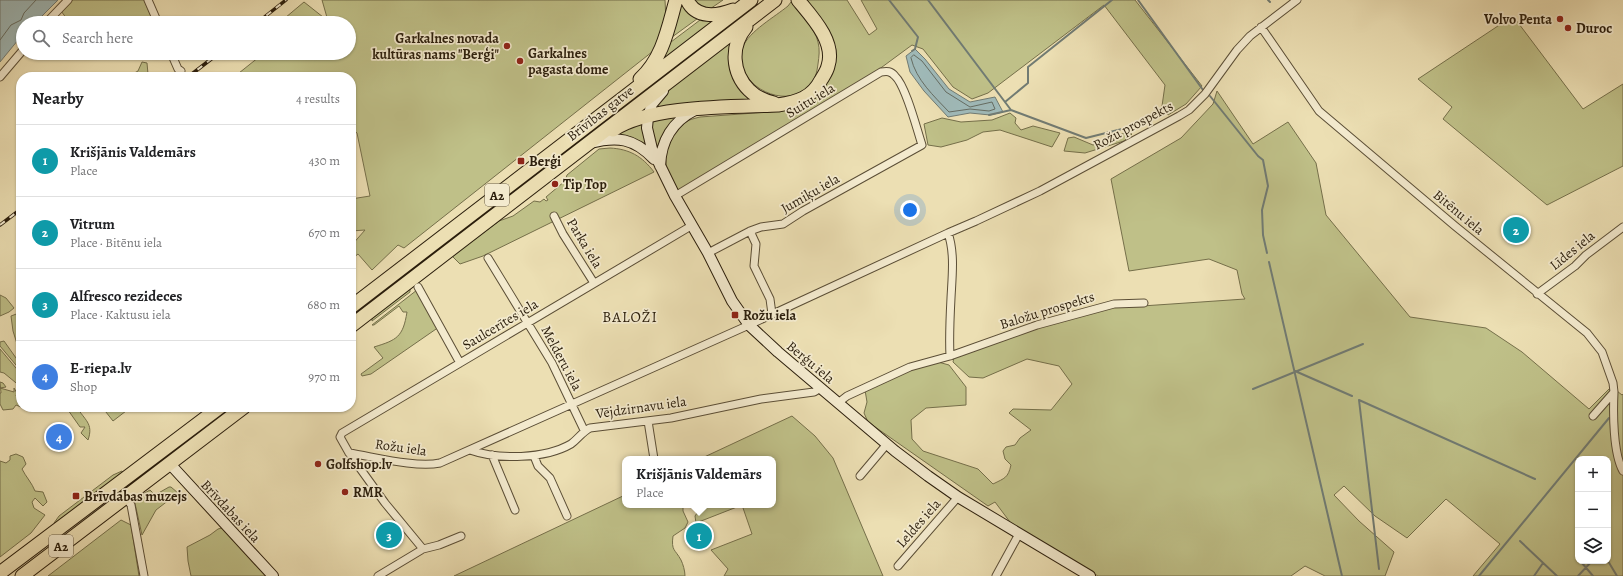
<!DOCTYPE html>
<meta charset="utf-8">
<style>
:root{--surface:#fff;--page:#f6f6f6;--text:#202124;--muted:#757577;--line:#e0e0e0;--accent:#d93025}
body{margin:0;font-family:Alegreya,serif;background:var(--page);color:var(--text)}
.controls{position:absolute;right:12px;bottom:12px;display:grid;overflow:hidden;border-radius:8px;box-shadow:0 1px 3px #0004}
.controls button{width:36px;height:36px;display:grid;place-items:center;padding:0;border:0;border-bottom:1px solid var(--line);background:var(--surface);color:var(--text);font:20px sans-serif}
.you{position:absolute;left:910px;top:210px;width:14px;height:14px;margin:-10px;border:3px solid #fff;border-radius:50%;background:#1a73e8;box-shadow:0 0 0 6px #1a73e833}
.badge{display:grid;place-items:center;width:26px;height:26px;border-radius:50%;background:var(--accent);color:#fff;font-size:13px;font-weight:700}
.pin{position:absolute;translate:-50% -50%;border:2px solid #fff;box-shadow:0 1px 4px #0006}
.popup{position:absolute;left:622px;top:456px;width:154px;height:52px;box-sizing:border-box;display:grid;place-content:center;border-radius:8px;background:var(--surface);filter:drop-shadow(0 1px 3px #0005);font-size:13px;white-space:nowrap;color:var(--muted)}
.popup b{font-size:15px;color:var(--text)}
.popup::after{content:'';position:absolute;left:50%;top:100%;margin-left:-8px;border:8px solid transparent;border-top-color:var(--surface)}
.list{margin:0;padding:0;list-style:none}
h2{display:flex;justify-content:space-between;align-items:center;height:52px;margin:0;padding:0 16px;font-size:17px}
h2 small{font-size:13px;font-weight:400;color:var(--muted)}
.list li{display:grid;grid-template-columns:26px 1fr auto;gap:12px;align-items:center;box-sizing:border-box;height:72px;padding:0 16px;border-top:1px solid var(--line)}
.list b{display:block;font-size:15px;white-space:nowrap}
.list p{margin:0;font-size:13px;white-space:nowrap;color:var(--muted)}
.list em{font-size:13px;font-style:normal;color:var(--muted)}
.icon{flex:none;width:22px;height:22px;fill:none;stroke:currentColor;stroke-width:2;stroke-linecap:round;stroke-linejoin:round}
.map{position:relative;flex:none;width:1623px;height:576px;overflow:hidden}
.search{position:absolute;background:var(--surface);box-shadow:0 1px 3px #0004;left:16px;top:16px;width:340px;height:44px;display:flex;align-items:center;gap:10px;box-sizing:border-box;padding:0 14px;border-radius:22px;color:var(--muted);font-size:15px}
.panel{position:absolute;background:var(--surface);box-shadow:0 1px 3px #0004;left:16px;top:72px;width:340px;height:340px;border-radius:16px}
.map>svg:first-child{display:block}
</style>
<div class="map">
<svg width="1623" height="576" viewBox="0 0 1623 576">
<rect width="100%" height="100%" fill="#ecdfb3"/>
<filter id="stains"><feTurbulence type="fractalNoise" baseFrequency=".005" numOctaves="4"/><feColorMatrix values="0 0 0 0 .2 0 0 0 0 .09 0 0 0 0 .02 0 0 0 .5 -.17"/></filter>
<radialGradient id="worn" r=".72"><stop offset=".6" stop-color="#630" stop-opacity="0"/><stop offset="1" stop-color="#630" stop-opacity=".3"/></radialGradient>
<!-- green -->
<path fill="#bfc088" stroke="#756f4a" fill-rule="evenodd" d="M73 0H144L154 23H70L61 11Z
M322 0H665L666 21 657 48 404 248 398 245 372 270 358 254 353 258 351 257V246L365 230 351 231V199L370 196 357 133 351 128V77H234L264 53H349V23H279L304 2 328 21Z
M680 0 701 16 668 40Z
M691 0H723L707 11Z
M807 0H847L869 35 877 29 861 0H1135L1202 86 1186 104 1168 115 1162 106 1165 85 1104 5 988 93 972 99 953 87 923 49 912 45 878 70 679 193C675 186 670 178 667 171 664 157 667 138 678 127 684 121 692 119 700 117L782 111 797 108 808 102 824 89 829 76 813 12Z
M791 2C800 14 815 28 818 42 820 49 819 57 818 64 817 72 815 80 810 86 790 108 747 92 742 64 741 58 740 53 743 47 748 32 776 16 788 6Z
M1513 16 1583 109 1623 84V166L1547 205 1443 119 1452 107 1418 79Z
M704 17 714 21 661 61 667 45Z
M732 39 752 102 652 112 665 93Z
M142 62 147 63 148 74 152 75 151 77H127L138 71Z
M1217 91 1253 144 1288 122 1316 163 1326 215 1410 317 1486 328 1522 352 1589 409 1609 389 1617 391 1622 395 1623 394V576H1473L1500 544 1446 499 1407 538 1375 516 1344 486 1334 495 1359 521 1394 552 1385 576H1325L1305 566 1291 576H1098L1013 526 995 502 988 506 868 422 864 413 867 402 865 390 920 366 938 362 949 365 966 387V405L926 408 911 420 912 439 923 451 978 469 993 484C1005 478 1008 478 1011 465L1005 459 1003 451 1006 447 1015 445 1020 438 1031 430 1009 413 1013 409 1051 410 1072 384 1059 366 1027 359 983 378 969 377 953 362 954 357 1001 339 1111 306H1142L1245 299 1242 294 1237 270 1209 259 1129 271 1111 179 1181 138 1213 104ZM1578 459H1608V561H1578Z
M683 113 659 150H655L650 118Z
M1010 113 1016 118 1015 123 1021 130 1033 126 1060 133 1052 147 1000 130 983 132 967 140 941 147 928 145 924 124 942 118 961 122 992 120Z
M644 119 648 145 645 147 614 136Z
M1125 133 1132 134 1124 141 1085 153 1064 151 1068 138 1074 137 1093 145C1104 142 1114 136 1125 133Z
M610 148C629 149 642 156 654 172L483 256 460 264 452 256 499 221 513 216 534 201 540 202 544 199 546 201 548 200 546 197 565 181 567 175 599 149Z
M410 288V292L372 321V318Z
M417 290 439 327 371 374 362 376 361 374 383 358 374 347C397 340 403 337 407 312H403L399 306 374 325H372Z
M0 295 6 298 14 308 9 312 0 316Z
M19 313 21 315V358L18 353V347L13 331 11 316Z
M4 341 21 365V371L0 346V342Z
M0 349 21 374V387L4 373 0 372Z
M0 382 3 383 6 387 0 388 14 392V388L17 393 16 396H21V401H19L21 402V407L16 405 13 409 3 410 0 404V393H1Z
M69 407H77C84 420 94 423 88 440L81 433 85 427H80L68 410Z
M102 407H122L126 411 113 421Z
M792 416 815 436 833 458 883 576H724L728 569 711 550 752 534 742 505 696 523 695 516 699 510 710 505H773V459H700Z
M16 454 23 457 26 464 22 469C26 477 32 483 35 491L43 492 47 502 43 506 35 498 32 502 34 508 45 515 31 533 0 557V461L6 463 10 460V456Z
M122 471 123 472 55 524 54 523 59 516 113 475Z
M169 487H171L178 493 156 510 142 535 134 499 150 490 155 495Z
M625 495V505H683V511L688 522 685 528 673 536C671 551 675 549 681 560 683 564 685 571 685 576H454Z
M121 520 131 525 139 576H48Z
M225 527 272 576H191L188 561 187 547 210 535 218 529Z"/>
<!-- water -->
<path fill="#9fb9b8" stroke="#717b73" d="M0 0H58L35 23H23V34L0 62Z
M915 49 925 59 949 89 970 102 995 97 1003 112 990 115 970 113 948 117 924 91 910 72 906 56Z"/>
<g fill="none" stroke-linecap="round" stroke-linejoin="round">
<!-- shore -->
<path stroke="#656c62" stroke-width="1" d="M0 40 11 25 21 20 24 13 36 0
M914 55 922 61 946 92 970 107 992 102 995 109 989 111 970 109 949 112C934 96 916 80 911 58Z"/>
<!-- stream -->
<path stroke="#717b73" stroke-width="2" d="M889 0 918 37 915 49 912 51
M928 0 1011 110
M1138 0 1203 90
M1268 0 1270 2
M1210 96 1258 156 1263 160 1268 186 1262 210 1263 235 1267 253
M1005 102 1028 83V67L1112 0
M989 115 1011 110 1086 138 1130 127
M1269 262 1342 576
M1295 371 1352 396
M1253 389 1363 344
M1608 489 1610 474
M1520 541 1557 576
M1582 561V563L1593 576
M1608 561 1617 576
M1379 569 1359 400 1535 479
M1479 576 1609 418
M1534 576 1543 563
M1578 576 1592 561"/>
<!-- street casing -->
<g stroke="#5b4e36" stroke-width="9">
<path id="street" d="M148 0 158 23
M46 23 68 0
M1261 27 1319 111 1455 226 1587 333 1602 352 1613 383 1614 392 1593 416
M171 53 178 69 181 71
M0 77 23 50
M675 196 881 72C887 71 891 71 895 76 906 86 917 130 922 145L803 211 783 224 761 227 750 231 708 253
M554 216 563 234 594 283
M750 231 756 244 754 266 770 299 772 314
M948 233C955 253 952 277 951 298 950 317 949 337 950 356
M488 258 552 363 584 430
M418 287 460 363
M1537 294 1575 266 1586 255 1623 227
M1614 392C1613 413 1613 453 1623 471
M838 403 847 396 910 367 950 356 1037 325 1114 304 1144 303
M648 421 654 459
M470 450C498 460 545 459 571 444 578 439 582 432 590 428L671 418 761 399 814 392 821 388
M349 453C375 457 416 468 440 463L749 325 948 233 976 221 1040 191 1179 116 1189 110 1205 94 1237 50 1250 36 1297 0
M492 455 515 510
M534 456 538 466 550 478 567 516
M860 476 887 444
M125 497 131 505 144 576
M423 549 385 503 349 453 340 437 342 433 691 226
M898 566 958 497
M378 576 423 549 439 545 461 536
M996 576 1019 534"/>
</g>
<!-- secondary casing -->
<g stroke="#2b1e0c" stroke-width="12">
<path id="secondary" d="M663 91 652 104 648 116 647 128 652 149 675 196 708 253 732 301 749 325 778 352 895 451 928 476 958 497 1090 576
M590 143C617 136 634 138 654 159
M660 166C661 141 673 121 695 110
M170 464 273 576"/>
</g>
<!-- highway casing -->
<g stroke="#2b1e0c" stroke-width="15">
<path id="highway" d="M687 0C696 19 717 16 733 10
M746 27C730 46 732 73 749 90 756 97 765 101 774 103
M640 79C663 58 668 28 676 0
M613 130C650 105 733 107 778 105 797 102 812 98 821 80 824 75 827 71 828 66 836 42 812 17 798 0
M351 307 751 0
M351 326 775 0
M0 573 220 407
M22 576 244 407"/>
</g>
<!-- street -->
<use href="#street" stroke="#f3eace" stroke-width="7"/>
<!-- secondary -->
<use href="#secondary" stroke="#f3eace" stroke-width="10"/>
<!-- highway -->
<use href="#highway" stroke="#ecdfb3" stroke-width="13"/>
<!-- rail casing -->
<g stroke="#2b1e0c" stroke-width="3.5">
<path id="rail" d="M257 23 286 0
M188 77 219 53
M0 225 21 209"/>
</g>
<!-- rail -->
<use href="#rail" stroke="#f3eace" stroke-width="2" stroke-dasharray="6" stroke-linecap="butt"/>
</g>
<!-- markers -->
<g fill="#8f2418" stroke="#f3eace" stroke-width="1.5">
<circle cx="1560" cy="19" r="4"/>
<circle cx="1568" cy="28" r="4"/>
<circle cx="507" cy="46" r="4"/>
<circle cx="520" cy="61" r="4"/>
<rect x="517" y="157" width="8" height="8" rx="2"/>
<circle cx="555" cy="184" r="4"/>
<rect x="731" y="311" width="8" height="8" rx="2"/>
<circle cx="318" cy="464" r="4"/>
<circle cx="345" cy="492" r="4"/>
<rect x="72" y="492" width="8" height="8" rx="2"/>
</g>
<g text-anchor="middle" stroke-width="3.5" stroke-linejoin="round" paint-order="stroke">
<!-- shield labels -->
<g fill="#f3eace" stroke="#675b46" stroke-width="1">
<rect x="485" y="184" width="24" height="22" rx="3"/>
<rect x="49" y="535" width="24" height="22" rx="3"/>
</g>
<g font-size="13" font-weight="bold" fill="#2b1e0c">
<text x="497" y="200">A2</text>
<text x="61" y="551">A2</text>
</g>
<!-- poi labels -->
<g font-size="14" font-weight="bold" fill="#2b1e0c" stroke="#f3eace" text-anchor="start">
<text x="1552" y="24" text-anchor="end">Volvo Penta</text>
<text x="1576" y="33">Duroc</text>
<text x="499" y="43" text-anchor="end">Garkalnes novada<tspan x="499" dy="16">kultūras nams "Berģi"</tspan></text>
<text x="528" y="58">Garkalnes<tspan x="528" dy="16">pagasta dome</tspan></text>
<text x="529" y="166">Berģi</text>
<text x="563" y="189">Tip Top</text>
<text x="743" y="320">Rožu iela</text>
<text x="326" y="469">Golfshop.lv</text>
<text x="353" y="497">RMR</text>
<text x="84" y="501">Brīvdabas muzejs</text>
</g>
<!-- street labels -->
<g font-size="14" fill="#2b1e0c" stroke="#f3eace">
<text transform="translate(810 100) rotate(-31)" y="5">Suitu iela</text>
<text transform="translate(600 113) rotate(-38)" y="5">Brīvības gatve</text>
<text transform="translate(1133 125) rotate(-28)" y="5">Rožu prospekts</text>
<text transform="translate(810 193) rotate(-30)" y="5">Jumiķu iela</text>
<text transform="translate(1459 212) rotate(40)" y="5">Bitēnu iela</text>
<text transform="translate(585 243) rotate(59)" y="5">Parka iela</text>
<text transform="translate(1572 250) rotate(-39)" y="5">Līdes iela</text>
<text transform="translate(1047 310) rotate(-17)" y="5">Baložu prospekts</text>
<text transform="translate(500 324) rotate(-31)" y="5">Saulcerītes iela</text>
<text transform="translate(562 358) rotate(62)" y="5">Melderu iela</text>
<text transform="translate(811 362) rotate(40)" y="5">Berģu iela</text>
<text transform="translate(641 407) rotate(-8)" y="5">Vējdzirnavu iela</text>
<text transform="translate(401 447) rotate(8)" y="5">Rožu iela</text>
<text transform="translate(231 511) rotate(47)" y="5">Brīvdabas iela</text>
<text transform="translate(918 523) rotate(-49)" y="5">Leldes iela</text>
</g>
<!-- neighbourhood labels -->
<g font-size="15" letter-spacing="1" fill="#2b1e0c" stroke="#f3eace">
<text x="630" y="322">BALOŽI</text>
</g>
</g>
<rect width="100%" height="100%" filter="url(#stains)"/>
<rect width="100%" height="100%" fill="url(#worn)"/>
</svg>
<div class="controls">
<button>+</button>
<button>−</button>
<button><svg class="icon" aria-label="layers" viewBox="0 0 24 24"><path d="M12 4l9 5-9 5-9-5zM3 14l9 5 9-5"/></svg></button>
</div>
<div class="you"></div>
<div class="pin badge" style="left:699px;top:536px;background:#0f9aa8">1</div>
<div class="popup"><b>Krišjānis Valdemārs</b>Place</div>
<div class="pin badge" style="left:1516px;top:230px;background:#0f9aa8">2</div>
<div class="pin badge" style="left:389px;top:535px;background:#0f9aa8">3</div>
<div class="pin badge" style="left:59px;top:437px;background:#3f7fe0">4</div>
<div class="search"><svg class="icon" aria-label="search" viewBox="0 0 24 24"><circle cx="10" cy="10" r="6"/><path d="M15 15l6 6"/></svg>Search here</div>
<section class="panel">
<h2>Nearby<small>4 results</small></h2>
<ul class="list">
<li><span class="badge" style="background:#0f9aa8">1</span><div><b>Krišjānis Valdemārs</b><p>Place</p></div><em>430 m</em></li>
<li><span class="badge" style="background:#0f9aa8">2</span><div><b>Vitrum</b><p>Place · Bitēnu iela</p></div><em>670 m</em></li>
<li><span class="badge" style="background:#0f9aa8">3</span><div><b>Alfresco rezideces</b><p>Place · Kaktusu iela</p></div><em>680 m</em></li>
<li><span class="badge" style="background:#3f7fe0">4</span><div><b>E-riepa.lv</b><p>Shop</p></div><em>970 m</em></li>
</ul>
</section>
</div>
